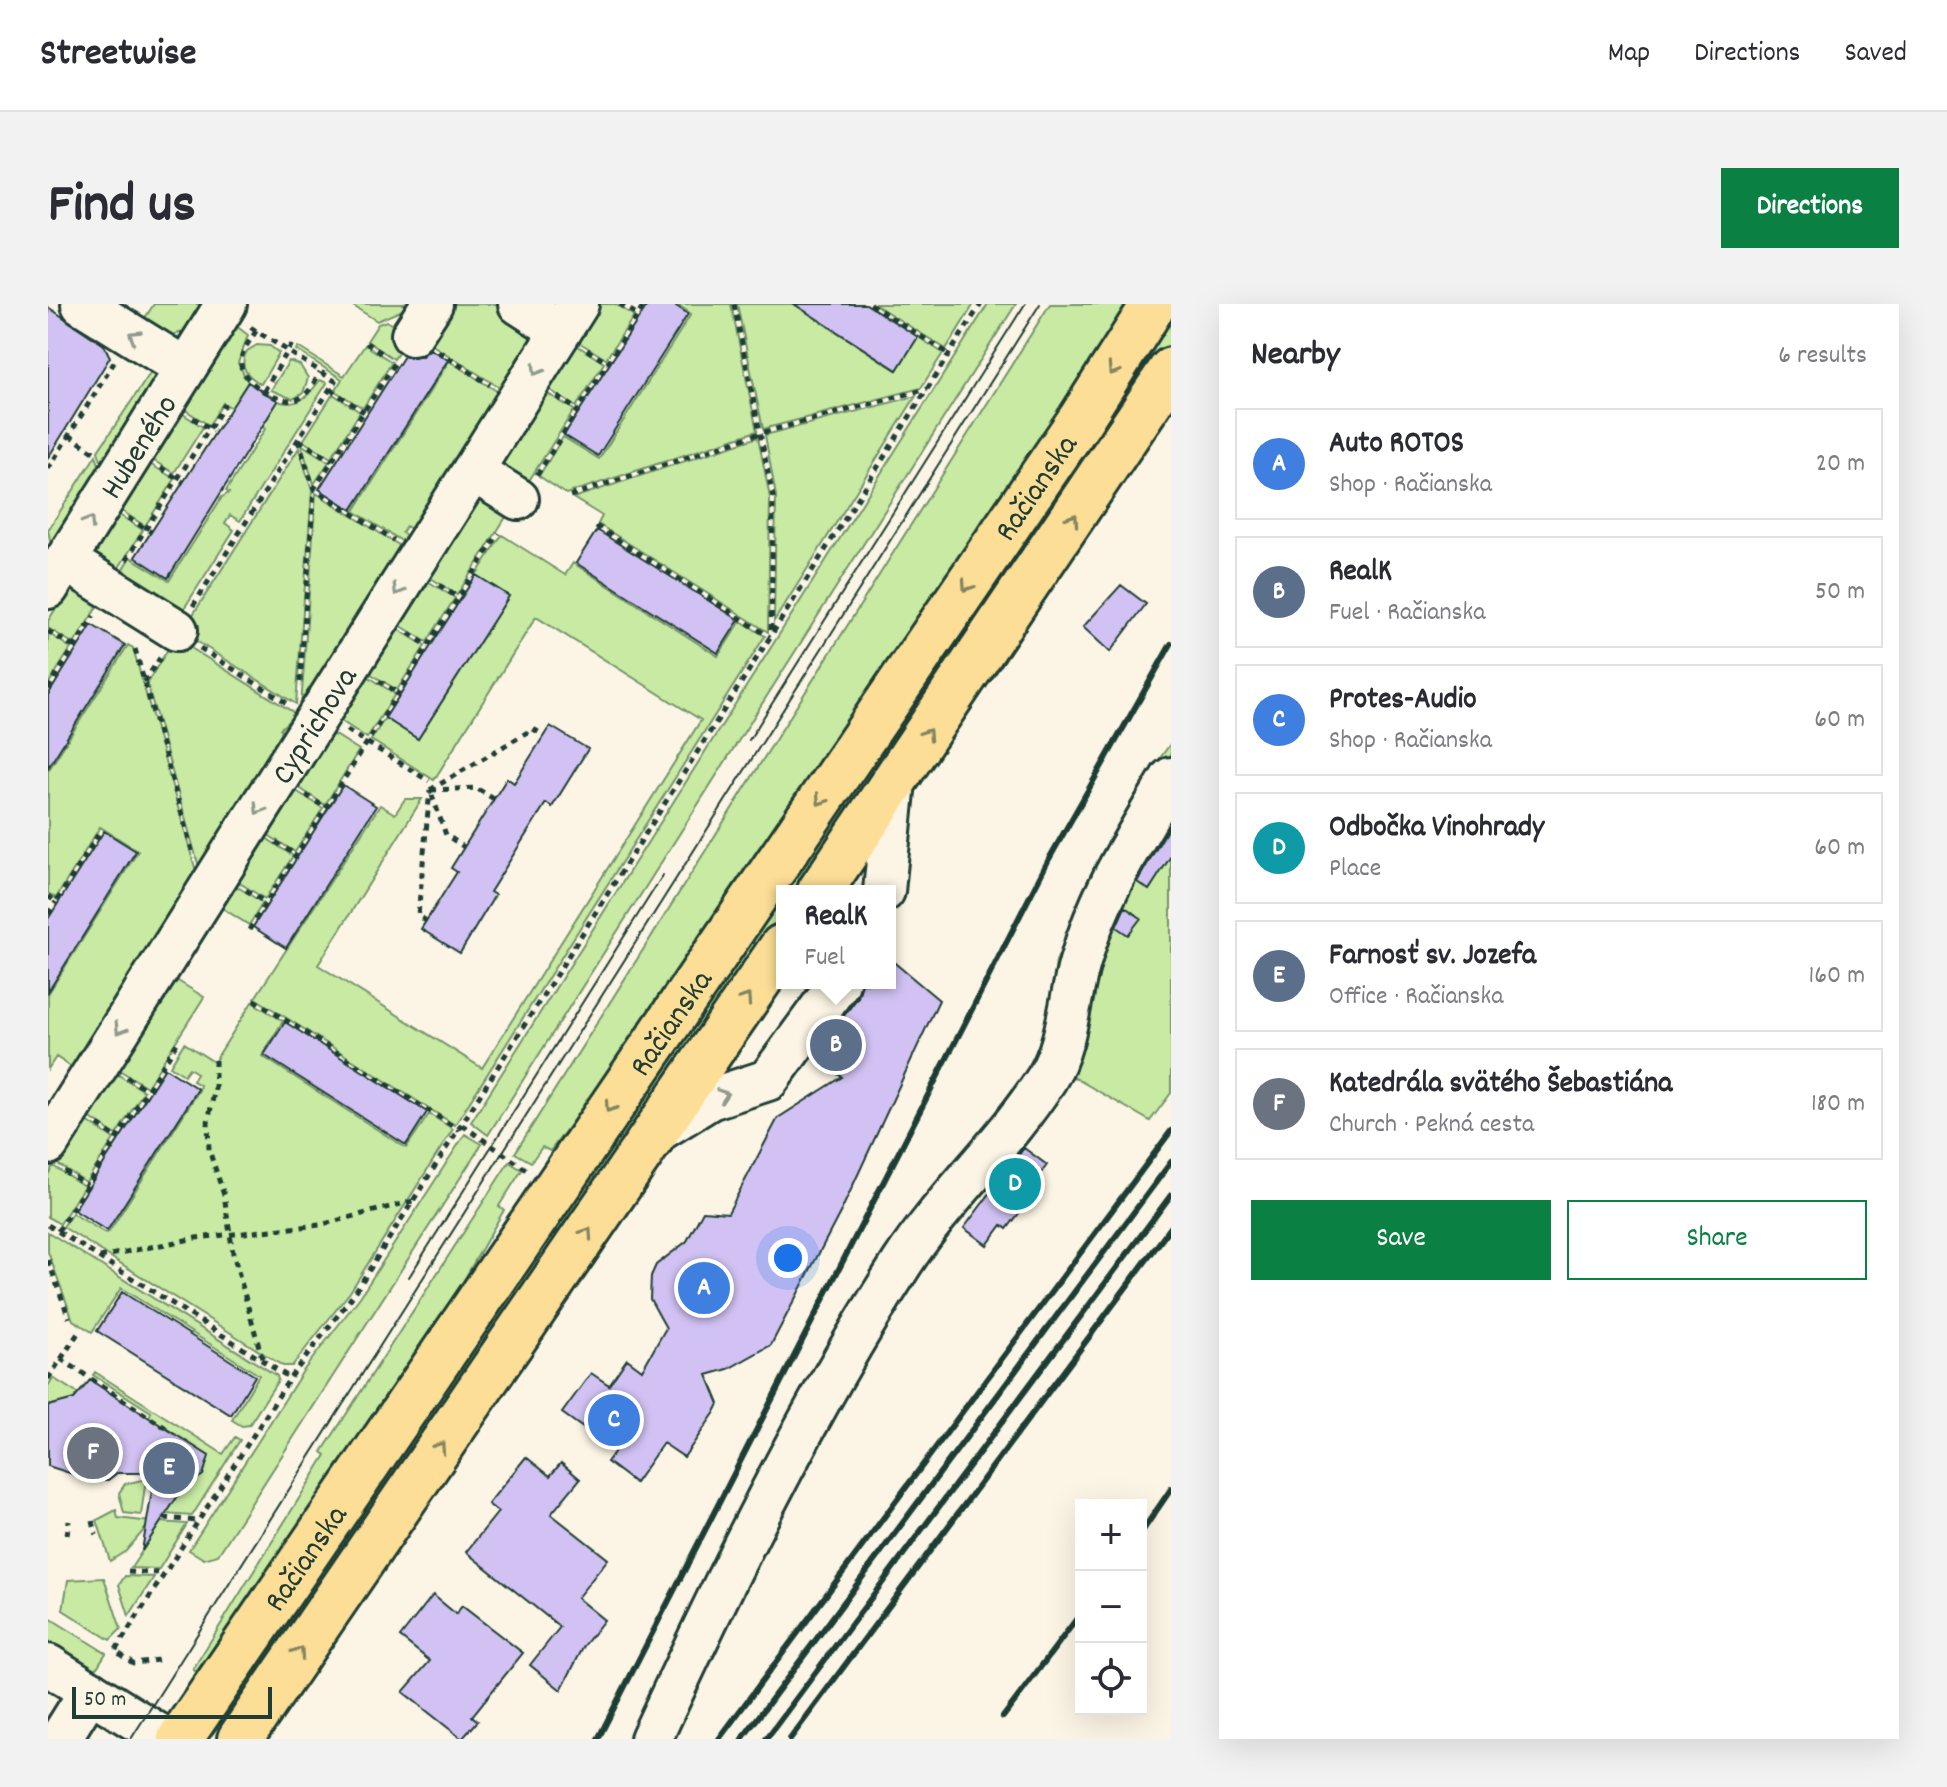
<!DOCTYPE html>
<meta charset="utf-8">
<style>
:root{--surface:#fff;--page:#f2f2f3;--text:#2b2b33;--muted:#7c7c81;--line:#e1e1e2;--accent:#0b8043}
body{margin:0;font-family:Dekko,sans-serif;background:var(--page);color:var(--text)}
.controls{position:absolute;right:24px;bottom:24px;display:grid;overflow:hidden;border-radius:0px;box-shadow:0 8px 32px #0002}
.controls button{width:72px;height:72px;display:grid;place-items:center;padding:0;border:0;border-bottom:2px solid var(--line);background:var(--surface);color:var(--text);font:40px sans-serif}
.scale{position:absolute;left:24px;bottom:20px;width:200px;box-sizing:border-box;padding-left:8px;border:4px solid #1f3d34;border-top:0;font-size:22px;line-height:28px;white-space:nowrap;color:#1f3d34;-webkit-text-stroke:6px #fcf5e5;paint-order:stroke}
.you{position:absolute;left:740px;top:954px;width:28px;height:28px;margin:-20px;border:6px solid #fff;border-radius:50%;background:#1a73e8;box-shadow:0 0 0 12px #1a73e833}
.badge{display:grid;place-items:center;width:52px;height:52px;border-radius:50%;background:var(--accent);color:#fff;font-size:26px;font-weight:700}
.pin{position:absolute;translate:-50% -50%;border:4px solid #fff;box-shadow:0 2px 8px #0006}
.popup{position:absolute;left:728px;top:581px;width:120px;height:104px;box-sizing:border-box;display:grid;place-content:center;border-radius:0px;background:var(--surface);filter:drop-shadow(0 2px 6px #0005);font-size:26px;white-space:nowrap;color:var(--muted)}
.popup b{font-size:30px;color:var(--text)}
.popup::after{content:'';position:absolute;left:50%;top:100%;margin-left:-16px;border:16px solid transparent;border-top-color:var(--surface)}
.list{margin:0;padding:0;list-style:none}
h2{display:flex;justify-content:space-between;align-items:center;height:104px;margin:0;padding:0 32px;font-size:34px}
h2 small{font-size:26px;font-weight:400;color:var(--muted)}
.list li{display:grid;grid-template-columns:52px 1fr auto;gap:24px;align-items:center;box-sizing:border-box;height:112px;margin:0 16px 16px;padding:0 16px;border:2px solid var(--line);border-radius:0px}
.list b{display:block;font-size:30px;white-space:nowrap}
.list p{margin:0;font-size:26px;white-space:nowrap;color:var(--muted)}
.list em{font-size:26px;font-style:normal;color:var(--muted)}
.actions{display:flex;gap:16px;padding:24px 32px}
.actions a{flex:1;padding:18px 0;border:2px solid var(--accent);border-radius:0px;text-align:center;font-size:28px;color:var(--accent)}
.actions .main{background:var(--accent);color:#fff}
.icon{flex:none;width:44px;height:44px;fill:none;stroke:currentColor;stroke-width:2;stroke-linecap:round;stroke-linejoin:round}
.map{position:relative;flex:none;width:1123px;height:1435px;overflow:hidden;border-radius:0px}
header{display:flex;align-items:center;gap:48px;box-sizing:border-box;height:112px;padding:0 40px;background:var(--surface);border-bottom:2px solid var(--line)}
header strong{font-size:38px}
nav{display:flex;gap:44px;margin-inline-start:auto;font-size:28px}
.intro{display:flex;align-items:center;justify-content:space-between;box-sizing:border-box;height:192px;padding:0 48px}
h1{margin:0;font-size:56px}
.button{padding:20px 36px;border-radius:0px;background:var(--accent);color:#fff;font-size:28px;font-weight:700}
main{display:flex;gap:48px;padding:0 48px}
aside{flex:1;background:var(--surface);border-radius:0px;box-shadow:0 8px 32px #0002}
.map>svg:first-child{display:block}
</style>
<header>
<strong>Streetwise</strong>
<nav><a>Map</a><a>Directions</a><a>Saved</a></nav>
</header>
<div class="intro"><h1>Find us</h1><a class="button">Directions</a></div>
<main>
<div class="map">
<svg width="1123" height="1435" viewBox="0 0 1123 1435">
<rect width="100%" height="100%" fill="#fcf5e5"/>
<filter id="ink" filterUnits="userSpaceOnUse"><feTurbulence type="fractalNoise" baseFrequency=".0125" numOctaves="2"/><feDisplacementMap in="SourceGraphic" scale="16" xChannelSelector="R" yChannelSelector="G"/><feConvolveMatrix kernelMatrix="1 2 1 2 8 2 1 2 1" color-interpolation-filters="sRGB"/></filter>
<g filter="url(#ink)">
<!-- green -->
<path fill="#c8eaa3" stroke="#74946c" stroke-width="2" d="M106 0H157L141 26 122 32 95 17Z
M302 0H369L329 17Z
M390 0H457L491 28 454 85 370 32Z
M552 0H567L586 12 558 55 529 37Z
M629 0H683L709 127 518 190 491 172 515 133 551 155 643 10Z
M689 0H746L848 66 870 33 895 49 873 84 715 125Z
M826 0H926L898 45Z
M940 0H968L440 831 423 818Z
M1002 0H1089L607 710 502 847 494 843 483 858 467 849Z
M1123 3V39L1112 57 753 587H734V615L362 1157 189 1400 180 1393Z
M338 17 362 31 346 55 319 37 330 20Z
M187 21 200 31 190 59 200 78 184 104 175 99 161 121 134 104Z
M527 40 556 59 528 103 499 84Z
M209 41 222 42 231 49 213 80C199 72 190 63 199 47Z
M317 41 344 58 315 104 287 87 294 75 248 46 250 43 296 72Z
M241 57 252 61 260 74 255 89 245 95 223 86Z
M401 57 452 89 365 226 358 222 354 229 360 233 357 239 306 207Z
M103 68 112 69 57 170 50 147Z
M272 76 279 79 192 217 182 211 177 219 186 226 130 314 67 279 82 253 121 277 174 193 181 189 178 187 217 125 214 123 230 97C251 104 261 91 272 76Z
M497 88 526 106 475 186 447 167Z
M285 90 312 108 283 154 255 137Z
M868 92 739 297 726 317 728 192 717 131Z
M132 108 155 123 126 169 103 155Z
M710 133 722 194 720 328 550 220 554 212 525 194Z
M253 140 281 158 266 180Z
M251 144 264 187 248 400 134 328Z
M48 151 55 174 3 241 0 226Z
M100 159 127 175 97 222 71 205Z
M268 189 354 243 253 403Z
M431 191 463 205 409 291 380 272Z
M68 209 95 226 63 276 36 260Z
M454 231 517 271 525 259 670 352 693 317 717 332 407 821 207 694 332 501 347 510 357 495H374L270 661 434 764 653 416 488 313 386 476 323 436 337 414 370 435 461 292 428 271Z
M28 272 57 290 26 340 0 324V317Z
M378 276 407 294 379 338 350 320Z
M348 324 377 342 349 386 320 368Z
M0 329 23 344 0 381Z
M127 334 248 410 232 425 236 428 151 563 99 379Z
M80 341 85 344 148 567 25 764 8 753 0 765V690L90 547 52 523 8 594 0 589V467Z
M318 371 347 390 319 434 290 415Z
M279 430 289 432 311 446 277 501 247 481Z
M1123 439V789L1102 817 996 756 1008 657 1101 469Z
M245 485 275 504 247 548 217 529Z
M215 532 245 552 217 595 187 576Z
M185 580 215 599 201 621 171 602Z
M125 674 156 693 99 783 68 764Z
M204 698 235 717 214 752 358 844 381 810 405 825 302 988 244 1062H235L15 923 24 909 57 929 61 928 151 786 152 781 145 777 149 769 141 764 136 771 122 762 136 739 166 758Z
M66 768 96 787 68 831 38 811Z
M36 815 66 835 38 878 8 859Z
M417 830 434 840 170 1251 156 1255 141 1246 255 1067 312 993Z
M461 858 474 866 451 902 456 906 366 1063 273 1198 148 1368 145 1365 278 1151 274 1148Z
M5 862 36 882 12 920 0 913V871Z
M0 928 229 1072 230 1076 201 1121 194 1122 184 1116 211 1071 73 984 44 1028 25 1016 0 948Z
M47 1068 175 1150 187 1133 192 1136 144 1212 118 1210 157 1150 101 1114 103 1108 45 1071Z
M5 1074 32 1091 27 1092V1097L0 1102V1082Z
M98 1175 93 1211 76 1209 71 1189 77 1180Z
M68 1206 70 1214 103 1218 78 1247 62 1257 49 1216Z
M113 1218 139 1220 111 1265 83 1264Z
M77 1272 106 1273 81 1312 71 1281Z
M56 1274 73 1325 62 1336 15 1306 20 1276Z
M0 1313 58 1349 46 1368 0 1339Z"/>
<!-- building -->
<path fill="#d1c2f3" stroke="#1f3d34" stroke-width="2" d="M600 0H625L640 10 550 152 516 131Z
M746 0H818L870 33 849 66Z
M0 3 56 41 62 53 0 154Z
M382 45 400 56 304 206 271 185 356 52H374Z
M200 78 230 97 120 274 87 253Z
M549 226 691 316 670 349 528 259Z
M428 271 461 292 370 435 337 414Z
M1073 281 1098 300 1062 348 1035 323Z
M44 321 77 341 0 464V391Z
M502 422 540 445 504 503 498 499 442 588 447 591 412 649 373 625 409 568 403 564 459 474 466 479Z
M295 481 328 502 238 644 205 623Z
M1123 519V552L1101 586 1089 578Z
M56 527 88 547 0 688V615Z
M1077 603 1093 614 1080 631 1068 623Z
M842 655 891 696 794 905 723 1041 680 1065 659 1071 671 1100 667 1108 636 1153 615 1139 587 1179 559 1158 567 1147 514 1109 543 1069 561 1081 579 1055 594 1066 618 1024 602 995 603 972 608 961 639 937 655 907 680 909 730 814 794 773 765 753 810 693 814 679H842Z
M237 718 379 808 358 841 216 751Z
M117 764 150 785 59 927 26 906Z
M976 844 999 861 970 900 975 904 959 925 954 921 939 941 916 924Z
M74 988 207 1072 183 1111 49 1027Z
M42 1076 161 1152 155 1171 135 1184 94 1247 107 1169H69L60 1176 40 1175 0 1162V1102L26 1095Z
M478 1153 502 1172 513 1159 532 1175 503 1210 560 1255 529 1294 556 1316 536 1342 513 1386 482 1361 512 1323 418 1248 450 1208 440 1200Z
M385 1291 408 1310 414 1302 475 1349 424 1412 430 1417 414 1435 355 1388 382 1357 352 1333Z"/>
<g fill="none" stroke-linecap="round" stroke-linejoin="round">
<!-- minor casing -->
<g stroke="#1f3d34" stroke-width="46">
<g id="minor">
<path d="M34 0 137 64"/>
<path d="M471 0 513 27"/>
<path d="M364 31 384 0"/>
<path d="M425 167 470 195"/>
<path d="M17 256 129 326"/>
<path id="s1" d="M0 284 178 0"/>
<path d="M836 587 847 477"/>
<path d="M607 829 662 795 720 776 791 679"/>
<path id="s2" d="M0 840 530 0"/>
<path d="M0 1361 118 1435"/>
<path d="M12 1435 42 1387"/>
<path d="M603 1435C678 1273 757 1110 854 959 897 893 957 840 999 774 1020 740 1021 695 1032 658 1050 591 1088 533 1123 474"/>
</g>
</g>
<!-- major casing -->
<g stroke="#1f3d34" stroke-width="50">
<g id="major">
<path d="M772 587 1123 66"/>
<path id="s3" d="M132 1435 1032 116 1106 0"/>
<path d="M192 1435 734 643"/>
</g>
</g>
<!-- path -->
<path stroke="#1f3d34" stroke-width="5" stroke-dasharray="6 6" stroke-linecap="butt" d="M572 0 590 11
M686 0 725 193 723 332
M822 0 901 50
M208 27C202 37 191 49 193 61 194 78 232 101 248 96 261 92 266 78 272 68
M318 39 337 51
M539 46 560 59
M390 47 442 81
M282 85 316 108
M216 87 244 40
M509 93 530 106
M145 114 166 127
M21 131 49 150
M250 136 266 185 346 236
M251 136 284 157
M113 164 135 178
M0 165 67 57
M489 171 597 0
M522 192 713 129 879 85
M80 214 103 228
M548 222 722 333
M78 256 177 100
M391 281 411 294
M145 302 287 77 199 21
M0 327 26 343
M361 329 380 342
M152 344 242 401
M87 345 145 550
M331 377 350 389
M96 378 112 354
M252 378 266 185 349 56
M0 385 46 312
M299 426 381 477
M382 486 485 425 496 431
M383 486 428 484 446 495
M258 491 278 504
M384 491 398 531 416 543
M228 538 248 551
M198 586 218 599
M0 592 8 598 53 526
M0 610 8 598
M378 617 370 611 382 486
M201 626 451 229
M206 696 411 826
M167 756V784L160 818 161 846 176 891 185 949 215 1057
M79 773 99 786
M50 821 69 834
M414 821 479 866
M16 867 39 881
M0 921 242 1074
M10 927 131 736
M52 953 148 934 272 921 365 897
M0 956 21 1014
M13 1055 121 1126
M0 1075 32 1026
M116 1214 150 1217
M45 1217 48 1231
M19 1231 21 1217
M80 1268 116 1269
M110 1356 85 1359 67 1347 242 1074 306 990 933 0"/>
<!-- minor -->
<use href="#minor" stroke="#fcf5e5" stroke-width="40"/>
<!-- major -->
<use href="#major" stroke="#fcde96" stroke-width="44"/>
<!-- tram -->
<path stroke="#1f3d34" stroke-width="2" d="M701 436 977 0
M361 973 615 571
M83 1435 992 0"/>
<!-- rail -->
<path stroke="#1f3d34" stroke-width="6" d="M1093 1229 1123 1185
M955 1413 1033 1309
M550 1435 1001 555 1123 340
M671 1435 1123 827
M694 1435 1123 858
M718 1435 1123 891
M742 1435 1123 923"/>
</g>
<!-- one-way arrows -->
<defs><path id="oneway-chevron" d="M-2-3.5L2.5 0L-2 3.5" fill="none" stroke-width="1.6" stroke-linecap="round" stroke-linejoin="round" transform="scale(2)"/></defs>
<g stroke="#8e998c">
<use href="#oneway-chevron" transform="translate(86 32) rotate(-148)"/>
<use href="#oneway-chevron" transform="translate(489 66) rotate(122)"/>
<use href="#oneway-chevron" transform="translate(41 218) rotate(-58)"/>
<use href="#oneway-chevron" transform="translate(350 286) rotate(122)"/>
<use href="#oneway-chevron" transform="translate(211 505) rotate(122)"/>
<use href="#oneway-chevron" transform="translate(72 725) rotate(122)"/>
<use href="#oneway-chevron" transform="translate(675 791) rotate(-19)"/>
</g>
<g stroke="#828560">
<use href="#oneway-chevron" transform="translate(1065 66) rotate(123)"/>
<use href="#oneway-chevron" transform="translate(1025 215) rotate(-56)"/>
<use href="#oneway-chevron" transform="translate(919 282) rotate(124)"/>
<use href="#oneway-chevron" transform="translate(879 430) rotate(-56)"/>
<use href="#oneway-chevron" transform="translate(773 496) rotate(124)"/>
<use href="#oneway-chevron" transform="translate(698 695) rotate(-56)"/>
<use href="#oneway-chevron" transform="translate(562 803) rotate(124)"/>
<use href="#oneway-chevron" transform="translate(539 929) rotate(-56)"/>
<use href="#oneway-chevron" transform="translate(392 1143) rotate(-56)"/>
<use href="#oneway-chevron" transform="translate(251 1348) rotate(-55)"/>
</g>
</g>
<g text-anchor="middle" stroke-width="6" stroke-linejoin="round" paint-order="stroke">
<!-- street labels -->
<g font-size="32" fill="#1f3d34" stroke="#fcf5e5">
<text dy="11" stroke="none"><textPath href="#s1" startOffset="168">Hubeného</textPath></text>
<text dy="11" stroke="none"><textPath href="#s3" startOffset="1516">Račianska</textPath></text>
<text dy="11" stroke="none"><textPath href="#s2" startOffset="496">Cyprichova</textPath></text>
<text dy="11" stroke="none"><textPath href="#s3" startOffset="868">Račianska</textPath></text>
<text dy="11" stroke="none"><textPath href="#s3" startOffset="220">Račianska</textPath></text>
</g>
</g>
</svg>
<div class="controls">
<button>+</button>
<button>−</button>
<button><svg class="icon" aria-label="locate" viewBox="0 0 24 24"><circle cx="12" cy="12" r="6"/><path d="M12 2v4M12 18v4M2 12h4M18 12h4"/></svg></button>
</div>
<div class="scale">50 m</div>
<div class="you"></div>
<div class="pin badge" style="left:656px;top:984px;background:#3f7fe0">A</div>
<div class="pin badge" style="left:788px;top:741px;background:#5c6f8a">B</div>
<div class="popup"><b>RealK</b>Fuel</div>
<div class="pin badge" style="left:566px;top:1116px;background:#3f7fe0">C</div>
<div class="pin badge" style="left:967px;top:880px;background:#0f9aa8">D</div>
<div class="pin badge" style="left:121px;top:1164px;background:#5c6f8a">E</div>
<div class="pin badge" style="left:45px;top:1149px;background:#6b7280">F</div>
</div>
<aside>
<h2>Nearby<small>6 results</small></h2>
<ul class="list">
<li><span class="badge" style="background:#3f7fe0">A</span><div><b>Auto ROTOS</b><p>Shop · Račianska</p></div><em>20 m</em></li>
<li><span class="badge" style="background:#5c6f8a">B</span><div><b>RealK</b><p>Fuel · Račianska</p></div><em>50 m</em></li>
<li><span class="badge" style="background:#3f7fe0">C</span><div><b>Protes-Audio</b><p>Shop · Račianska</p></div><em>60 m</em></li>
<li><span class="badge" style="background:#0f9aa8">D</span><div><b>Odbočka Vinohrady</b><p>Place</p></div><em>60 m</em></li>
<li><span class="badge" style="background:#5c6f8a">E</span><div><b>Farnosť sv. Jozefa</b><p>Office · Račianska</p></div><em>160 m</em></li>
<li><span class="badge" style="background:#6b7280">F</span><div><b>Katedrála svätého Šebastiána</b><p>Church · Pekná cesta</p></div><em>180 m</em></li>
</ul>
<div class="actions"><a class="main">Save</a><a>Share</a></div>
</aside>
</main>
